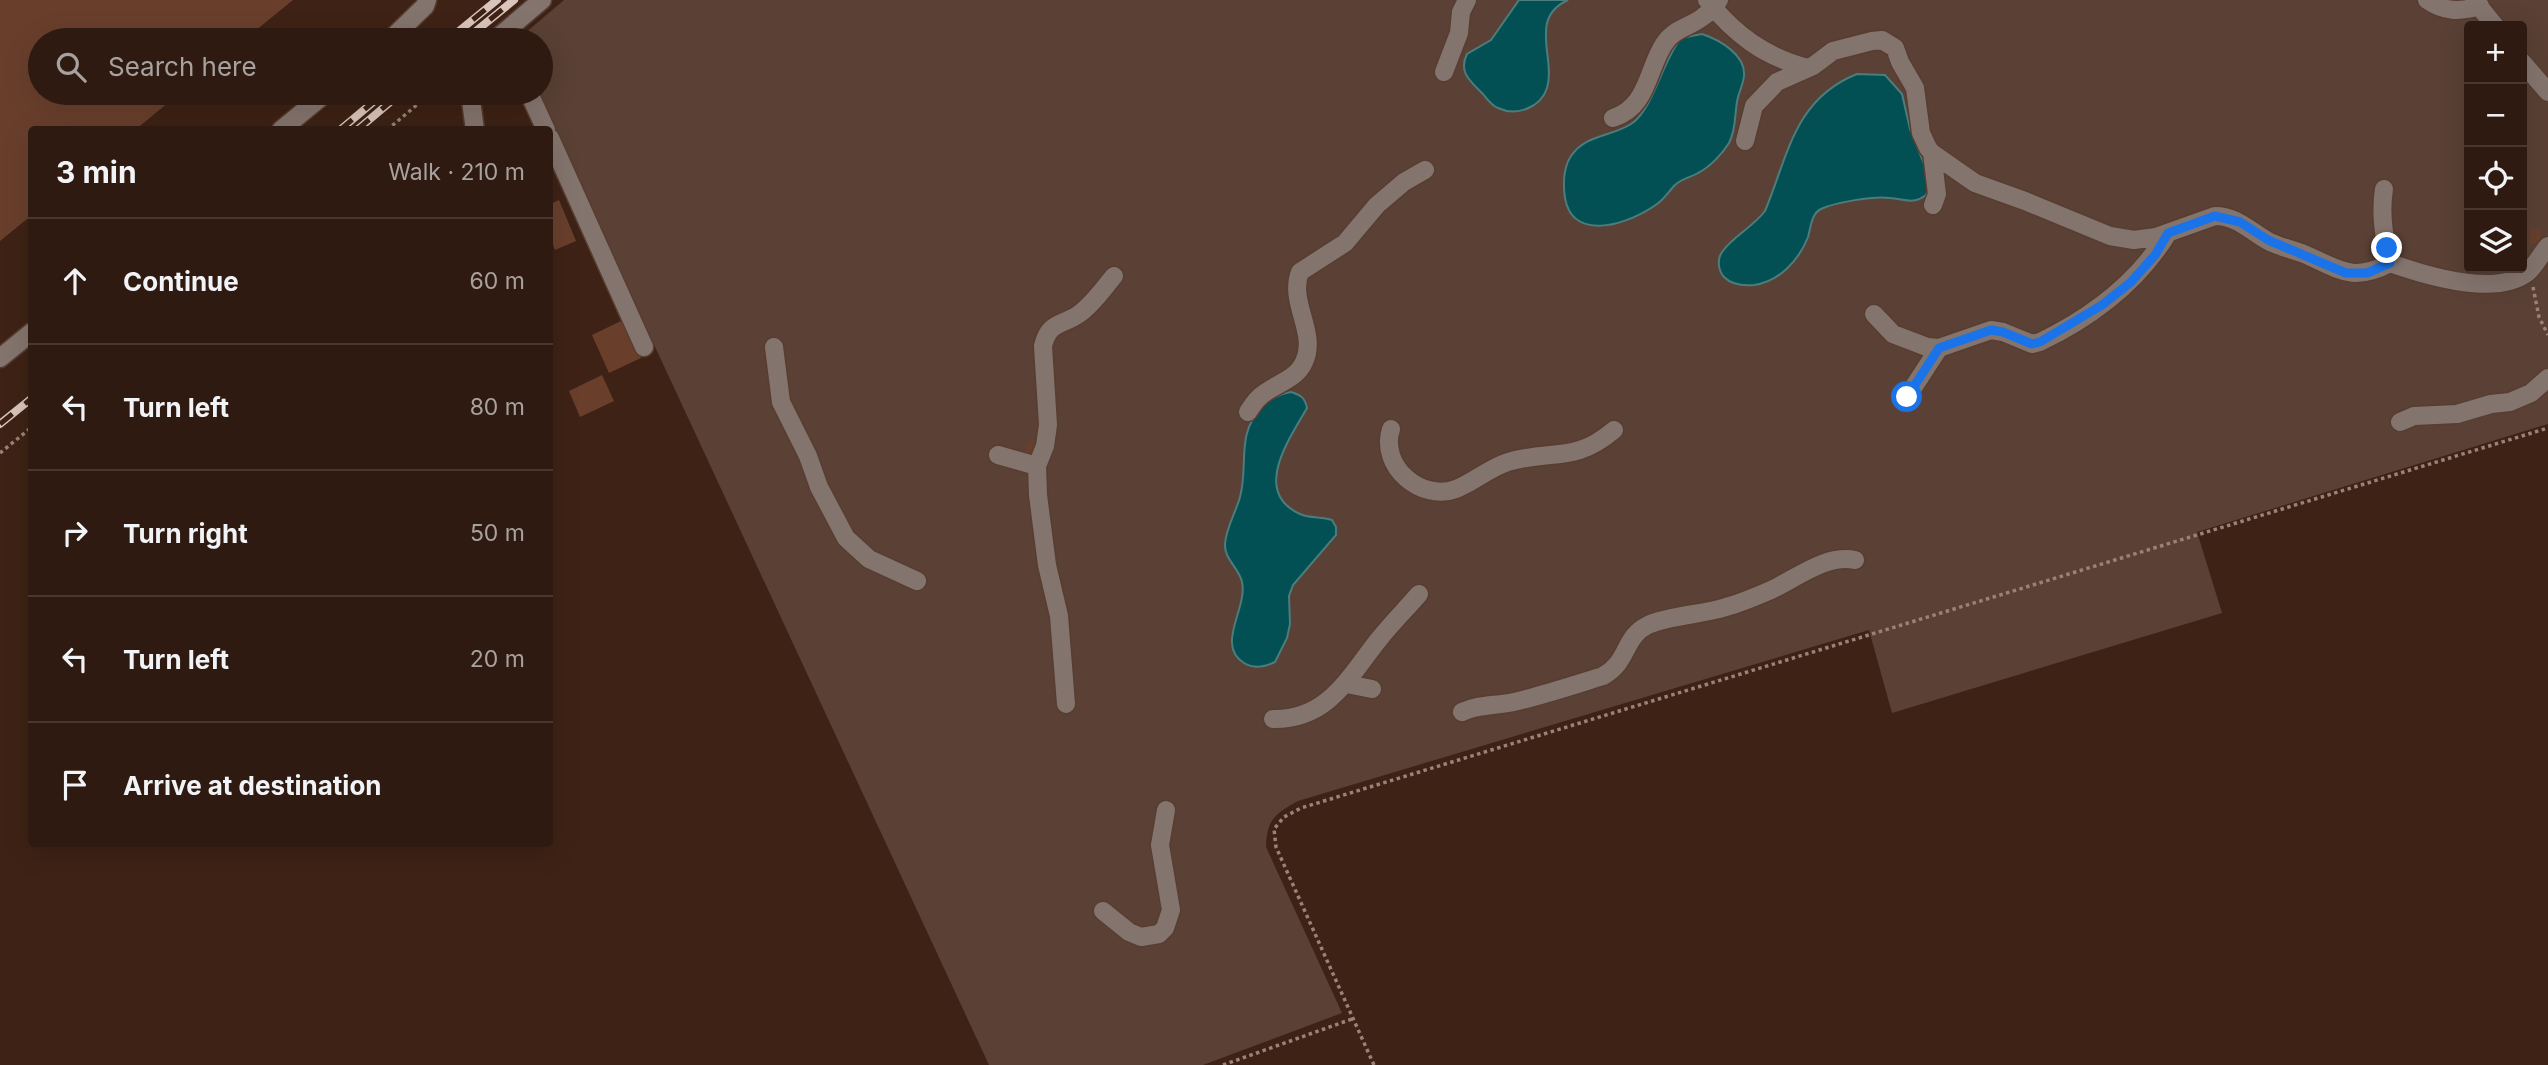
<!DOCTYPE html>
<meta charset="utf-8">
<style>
:root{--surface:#2e1a10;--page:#362319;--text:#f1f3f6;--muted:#a7a19f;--line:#493830}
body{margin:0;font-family:Inter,sans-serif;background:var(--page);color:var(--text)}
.controls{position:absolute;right:21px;top:21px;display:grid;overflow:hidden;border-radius:7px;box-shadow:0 7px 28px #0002}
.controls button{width:63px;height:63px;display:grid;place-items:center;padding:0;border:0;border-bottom:2px solid var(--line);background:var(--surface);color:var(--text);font:35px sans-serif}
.stop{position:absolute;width:21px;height:21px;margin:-16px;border:5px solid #1a73e8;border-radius:50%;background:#fff}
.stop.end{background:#1a73e8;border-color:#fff;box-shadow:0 2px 7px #0008}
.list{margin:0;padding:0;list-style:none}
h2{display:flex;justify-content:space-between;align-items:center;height:91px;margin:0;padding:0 28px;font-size:30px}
h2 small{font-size:23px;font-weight:400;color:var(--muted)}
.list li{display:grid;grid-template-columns:46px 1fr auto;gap:21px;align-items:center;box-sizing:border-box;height:126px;padding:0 28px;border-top:2px solid var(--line)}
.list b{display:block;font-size:26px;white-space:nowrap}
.list em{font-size:23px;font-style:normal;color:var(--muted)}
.icon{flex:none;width:38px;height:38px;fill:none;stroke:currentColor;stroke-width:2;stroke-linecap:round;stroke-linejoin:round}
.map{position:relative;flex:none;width:2548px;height:1065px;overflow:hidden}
.search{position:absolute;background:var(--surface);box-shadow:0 7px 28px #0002;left:28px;top:28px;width:525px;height:77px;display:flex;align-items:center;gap:18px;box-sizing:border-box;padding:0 24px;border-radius:38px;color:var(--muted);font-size:26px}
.panel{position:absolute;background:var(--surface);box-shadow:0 7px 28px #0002;left:28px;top:126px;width:525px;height:721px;border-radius:7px}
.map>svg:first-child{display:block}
</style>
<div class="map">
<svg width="2548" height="1065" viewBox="0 0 2548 1065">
<rect width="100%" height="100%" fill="#3e2215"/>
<!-- green -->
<path fill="#5a4035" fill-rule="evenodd" d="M564 0H2548V424L2197 532 2222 613 1892 713 1869 630 1298 801C1275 814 1267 819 1266 847L1342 1013 1203 1065H989L537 93H541V40H517ZM2469 26H2522V268H2469Z"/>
<!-- water -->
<path fill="#025053" stroke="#4c7d7d" stroke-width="2" d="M1519 0H1568C1528 18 1556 58 1547 88 1541 107 1517 117 1498 108 1492 106 1487 99 1483 94 1470 81 1458 72 1467 54L1491 40Z
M1702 34C1720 40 1746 55 1744 76 1743 84 1740 90 1738 97 1734 112 1737 128 1729 143 1722 154 1710 167 1698 173 1691 177 1681 179 1675 185 1669 191 1664 199 1657 204 1631 223 1573 244 1565 198 1563 184 1563 168 1571 156 1586 134 1611 137 1631 124 1653 110 1662 61 1681 38Z
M1857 74 1885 75 1902 94 1910 129 1928 174 1929 188 1926 195C1913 205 1905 199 1890 198 1873 196 1836 202 1821 209 1811 214 1811 227 1808 237 1799 260 1779 282 1754 285 1743 286 1732 285 1724 277 1718 270 1717 259 1722 252 1732 237 1753 227 1765 211 1788 156 1794 99 1857 74Z
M1291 392C1301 395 1305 398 1307 408 1290 438 1251 492 1300 514 1311 519 1321 516 1332 520L1336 527V535L1293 585 1289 596 1290 624 1287 638 1275 662C1265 667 1254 669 1244 663 1215 645 1248 608 1242 582 1239 568 1224 559 1225 544 1226 528 1236 512 1240 497 1249 464 1235 434 1263 406 1271 398 1280 394 1291 392Z"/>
<!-- building -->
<path fill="#693f2c" d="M0 0H293L244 40H40V93H180L135 130H32V215L0 241Z
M559 200 576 241 555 250 550 237V204Z
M2531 229H2541L2540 244H2529Z
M623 320 641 358 609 373 592 335Z
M602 375 614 401 580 417 569 391Z
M1028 441 1038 444 1035 455 1025 452Z"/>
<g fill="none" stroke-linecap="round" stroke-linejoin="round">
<!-- minor casing -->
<g stroke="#583d31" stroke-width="21">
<path id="minor" d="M1707 0C1735 35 1765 57 1808 68
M2427 0C2444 12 2460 12 2480 6
M2474 0 2495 26
M390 40 425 6 427 0
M495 40 542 0
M2522 62 2548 92
M1444 72 1459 33 1461 12 1467 0
M470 93 475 130
M529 93 546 130
M1613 118C1648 107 1647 70 1664 44 1674 28 1691 27 1704 16 1710 12 1715 5 1719 0
M281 130 326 93
M550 138 644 347
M1745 141 1754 106 1777 82 1813 66 1833 51 1872 41 1882 40 1895 48 1900 62 1915 88 1921 133 1928 148 1932 153 1975 183 2025 201 2110 236 2134 240 2156 237 2215 216C2237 216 2250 231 2268 241 2279 247 2292 249 2304 254 2339 269 2352 283 2390 263
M1932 153 1937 194 1933 205
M2384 189C2380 214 2384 237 2390 263 2424 275 2496 298 2528 272 2535 266 2541 254 2548 246
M1874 314 1893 334 1927 347 1939 348 1991 330 2003 332 2032 344 2040 342C2092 317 2138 282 2168 233
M774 347 781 402 808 456 819 487 846 538 869 559 917 581
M0 358 32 332
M1907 397 1939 348
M1248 412C1252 406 1256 399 1262 395 1275 384 1297 379 1304 362 1318 333 1288 302 1300 272L1345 243 1377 205 1404 182 1425 170
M2400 422 2414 416 2457 414 2491 404 2510 402 2531 393 2548 378
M1391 429C1379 466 1421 502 1456 489 1474 482 1489 468 1508 462 1551 449 1574 464 1614 430
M998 455 1037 466
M1347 684 1372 689
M1066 704 1059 616 1047 565 1038 495 1037 466 1045 446 1048 425 1043 346C1049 321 1062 326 1079 314 1093 304 1103 289 1114 276
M1462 712C1479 704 1496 706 1514 702 1544 695 1574 685 1603 676 1629 662 1623 637 1648 625 1670 615 1702 615 1726 607 1741 603 1757 596 1771 590 1797 578 1826 554 1855 560
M1273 719C1329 720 1349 676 1380 638 1392 623 1406 609 1419 594
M1103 911 1129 932 1141 937 1159 934 1165 928 1171 910 1160 845 1166 810"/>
</g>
<!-- path -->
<path stroke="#9a8278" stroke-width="3.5" stroke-dasharray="3.5 3.5" stroke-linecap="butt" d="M387 130 431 93
M2533 287 2539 317 2548 335
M0 453 32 427
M1223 1065 1352 1019
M1374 1065 1276 847 1274 829 1284 817 1301 808 2548 428"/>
<!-- minor -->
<use href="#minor" stroke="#84746e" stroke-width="18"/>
<!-- rail casing -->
<g stroke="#dac5bc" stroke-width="8">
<path id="rail" d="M448 40 497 0
M465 40 514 0
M340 130 384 93
M357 130 401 93
M0 424 32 398"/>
</g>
<!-- rail -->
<use href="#rail" stroke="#3e2215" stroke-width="5" stroke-dasharray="16" stroke-linecap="butt"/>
</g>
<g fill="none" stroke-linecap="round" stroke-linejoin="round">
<!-- route -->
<path stroke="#1a73e8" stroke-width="9" d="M1907 397 1939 348 1991 330 2003 332 2032 344 2040 342 2102 305 2131 282 2155 255 2168 233 2215 216 2240 222 2268 240 2346 273H2367L2390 263 2387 248"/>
</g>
</svg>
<div class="controls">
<button>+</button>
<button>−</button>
<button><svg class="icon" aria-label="locate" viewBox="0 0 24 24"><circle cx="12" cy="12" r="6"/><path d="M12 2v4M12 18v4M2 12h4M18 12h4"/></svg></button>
<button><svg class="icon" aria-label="layers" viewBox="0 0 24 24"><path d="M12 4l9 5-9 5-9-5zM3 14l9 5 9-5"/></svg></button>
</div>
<div class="stop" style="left:1907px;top:397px"></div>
<div class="stop end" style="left:2387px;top:248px"></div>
<div class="search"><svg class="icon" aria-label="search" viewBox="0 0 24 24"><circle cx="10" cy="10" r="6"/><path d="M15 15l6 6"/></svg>Search here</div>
<section class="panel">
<h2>3 min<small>Walk · 210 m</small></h2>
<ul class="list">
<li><svg class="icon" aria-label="ahead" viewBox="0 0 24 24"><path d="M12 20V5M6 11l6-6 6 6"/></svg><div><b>Continue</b></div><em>60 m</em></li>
<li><svg class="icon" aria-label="left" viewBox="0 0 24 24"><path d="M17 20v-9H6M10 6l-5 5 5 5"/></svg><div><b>Turn left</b></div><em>80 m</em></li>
<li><svg class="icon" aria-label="right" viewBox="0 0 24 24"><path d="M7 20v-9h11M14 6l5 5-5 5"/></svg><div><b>Turn right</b></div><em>50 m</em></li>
<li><svg class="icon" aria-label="left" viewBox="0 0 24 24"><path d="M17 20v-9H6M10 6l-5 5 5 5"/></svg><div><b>Turn left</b></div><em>20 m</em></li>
<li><svg class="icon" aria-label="arrive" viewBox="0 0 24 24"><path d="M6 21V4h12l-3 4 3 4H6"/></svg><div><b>Arrive at destination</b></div></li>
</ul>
</section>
</div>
